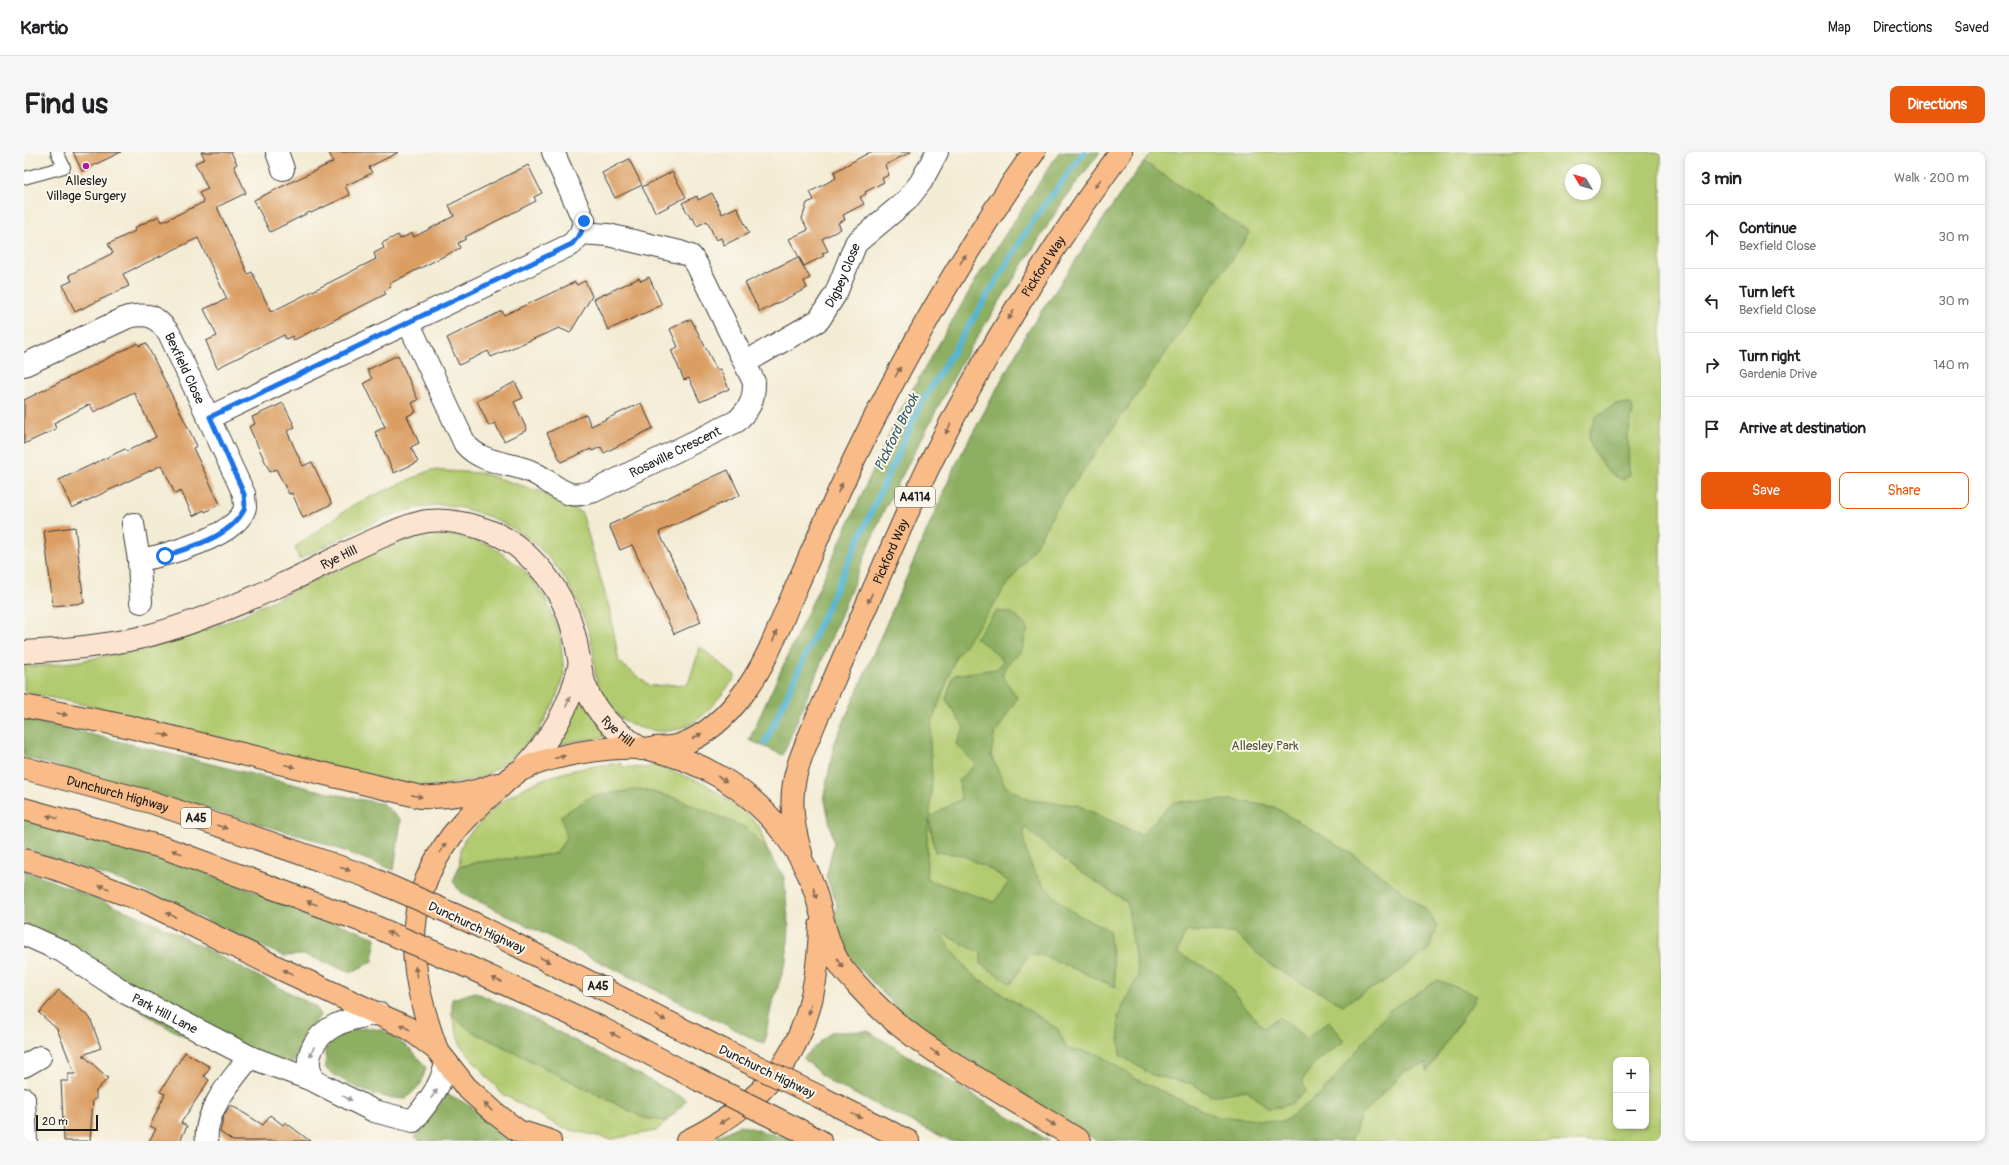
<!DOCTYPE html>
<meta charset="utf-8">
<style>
:root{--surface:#fff;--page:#f6f6f6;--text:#202124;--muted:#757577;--line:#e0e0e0;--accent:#ea580c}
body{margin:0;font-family:Pangolin,sans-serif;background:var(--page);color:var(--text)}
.controls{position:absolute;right:12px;bottom:12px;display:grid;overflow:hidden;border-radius:8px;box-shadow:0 2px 6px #0003}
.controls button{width:36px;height:36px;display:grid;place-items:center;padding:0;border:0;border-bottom:1px solid var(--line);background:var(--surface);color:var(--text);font:20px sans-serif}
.compass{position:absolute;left:1541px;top:12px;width:36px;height:36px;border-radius:50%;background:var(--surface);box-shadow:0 2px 6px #0003;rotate:308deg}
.scale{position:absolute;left:12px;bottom:10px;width:62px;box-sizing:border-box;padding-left:4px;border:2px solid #1c1c1c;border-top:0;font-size:11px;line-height:14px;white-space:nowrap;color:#1c1c1c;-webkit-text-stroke:3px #fbf7ec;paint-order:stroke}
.stop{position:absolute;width:12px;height:12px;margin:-9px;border:3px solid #1a73e8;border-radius:50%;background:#fff}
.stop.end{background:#1a73e8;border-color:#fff;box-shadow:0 1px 4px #0008}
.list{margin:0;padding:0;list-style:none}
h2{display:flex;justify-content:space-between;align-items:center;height:52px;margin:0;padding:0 16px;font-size:17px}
h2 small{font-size:13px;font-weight:400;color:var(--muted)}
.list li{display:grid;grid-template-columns:26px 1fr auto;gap:12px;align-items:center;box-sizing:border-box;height:64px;padding:0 16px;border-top:1px solid var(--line)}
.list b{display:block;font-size:15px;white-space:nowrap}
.list p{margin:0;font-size:13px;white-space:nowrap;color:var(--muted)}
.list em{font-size:13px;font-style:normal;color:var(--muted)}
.actions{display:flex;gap:8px;padding:12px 16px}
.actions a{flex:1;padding:9px 0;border:1px solid var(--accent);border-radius:8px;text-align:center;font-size:14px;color:var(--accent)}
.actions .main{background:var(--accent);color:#fff}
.icon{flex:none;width:22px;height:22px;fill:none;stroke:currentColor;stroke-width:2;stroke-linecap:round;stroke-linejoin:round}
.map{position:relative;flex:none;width:1637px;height:989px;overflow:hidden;border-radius:8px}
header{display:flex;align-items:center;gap:24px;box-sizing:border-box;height:56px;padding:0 20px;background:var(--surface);border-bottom:1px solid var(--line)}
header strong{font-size:19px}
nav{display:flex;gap:22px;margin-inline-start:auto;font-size:14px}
.intro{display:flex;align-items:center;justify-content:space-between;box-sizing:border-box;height:96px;padding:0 24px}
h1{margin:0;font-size:28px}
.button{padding:10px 18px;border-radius:8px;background:var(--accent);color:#fff;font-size:14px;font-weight:700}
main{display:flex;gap:24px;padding:0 24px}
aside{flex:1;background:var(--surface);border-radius:8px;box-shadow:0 2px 6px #0003}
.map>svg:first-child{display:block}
</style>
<header>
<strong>Kartio</strong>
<nav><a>Map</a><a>Directions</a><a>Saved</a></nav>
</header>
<div class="intro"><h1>Find us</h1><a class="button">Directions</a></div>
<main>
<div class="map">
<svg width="1637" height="989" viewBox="0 0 1637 989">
<rect width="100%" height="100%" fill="#fbf7ec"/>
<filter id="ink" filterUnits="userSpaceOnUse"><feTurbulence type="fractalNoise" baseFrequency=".025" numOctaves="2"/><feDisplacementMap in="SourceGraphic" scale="8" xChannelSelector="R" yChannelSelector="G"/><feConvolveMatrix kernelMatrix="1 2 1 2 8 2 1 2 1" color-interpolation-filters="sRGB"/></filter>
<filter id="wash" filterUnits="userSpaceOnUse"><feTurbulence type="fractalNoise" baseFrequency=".012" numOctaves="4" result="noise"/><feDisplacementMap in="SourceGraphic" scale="16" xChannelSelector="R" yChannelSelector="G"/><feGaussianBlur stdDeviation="0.9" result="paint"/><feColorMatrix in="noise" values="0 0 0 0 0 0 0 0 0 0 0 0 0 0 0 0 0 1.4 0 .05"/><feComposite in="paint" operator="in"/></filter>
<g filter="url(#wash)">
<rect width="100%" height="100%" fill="#f3ecd5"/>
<!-- green -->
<path fill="#b2cb70" stroke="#677446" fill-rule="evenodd" d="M1128 0H1637V989H1124L812 701 800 643 811 590 931 314 1003 181 1095 44ZM1547 18H1571V42H1547ZM1592 908H1622V974H1592Z
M407 318 457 321 518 340 558 361 586 459 595 510 626 534 664 532 676 495 712 525C701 538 683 563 669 571 638 589 596 576 579 546 568 528 572 507 567 488 551 428 516 381 457 362 445 358 431 353 418 353 376 352 314 388 275 407L271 395 329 353Z
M417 382 438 385 466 393 499 417 521 445 536 482 540 522 531 549 514 580 492 602 470 618 456 626 415 634 383 633 90 559 0 540V514H17L57 509 131 494 206 469 344 403 389 385Z
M558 548 585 585 551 589 527 594 550 549Z
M597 611 599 615 624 616 627 612 680 631 718 658 735 674 743 698 722 676 543 686 531 702 454 710 435 715C436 708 436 697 439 691 442 684 450 677 455 672 491 629 543 616 597 611Z
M428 863 446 878 620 966 643 969 632 979 587 987 538 976 477 941 436 893Z"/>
<!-- forest -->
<path fill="#8daf62" stroke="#54663f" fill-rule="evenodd" d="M1035 0H1076L1039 49 940 206 860 358 759 603 725 588 876 259 953 126Z
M1120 10 1226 81 1031 359 1010 396 932 505 908 570 906 590 908 626 906 665 937 647 935 628 952 612 932 592 940 576 922 547 930 523 972 517 980 510 965 495 951 486 973 459 989 461 1004 476 998 498 986 510 978 522 993 546 970 584 967 603 981 634 1005 648 1053 653 1117 683 1149 650 1208 648 1250 655 1333 705 1405 760 1413 775 1405 797 1366 826 1319 853 1249 815 1210 781 1162 779 1153 801 1196 823 1221 855 1240 876 1255 865 1283 886 1305 869 1321 889C1304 901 1288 910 1278 929L1282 939C1268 953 1263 955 1244 956L1223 938 1187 944 1169 932 1128 923 1096 903 1094 864 1114 824 1103 750 1048 714 1000 675C997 709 1019 738 1046 758 1058 766 1072 771 1085 778L1092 835 1023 805 1006 801 987 832 957 812V801L913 779 947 822 1034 877 1043 897 1074 902 1112 927 1191 964 1259 970 1297 942 1366 858 1414 828 1453 844 1403 920 1402 912 1381 919 1337 964 1327 989H1073L914 889 874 857 820 800 810 776 813 751 802 725 810 691 800 643 811 590 931 314 1003 181 1095 44ZM905 667 911 700 938 703 968 718 985 730 970 750 902 727C904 706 902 687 905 667Z
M1592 252H1606L1609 260 1604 284 1605 323 1599 328C1586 324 1566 300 1565 286 1565 280 1569 271 1571 265Z
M0 566 301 640 359 652 377 668 370 718 288 687 0 605Z
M617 637 654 647 722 676 743 698 760 725 765 777 762 809 747 856 740 892 436 740 429 729 435 715 454 710 531 702 543 686 537 664 568 644Z
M0 665 135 703 352 786 349 809 328 820 281 803 259 804 99 729 0 697Z
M0 718 132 771 291 854 296 864 281 883 270 910 227 916 196 903 139 873 0 783Z
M451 840 506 865 663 948 643 969 620 966 446 878 428 863V847Z
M345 876 361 879 386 897 402 915 397 932 382 947C351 946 327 935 302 917L301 898C315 880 322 877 345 876Z
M844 879 1025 989H927L806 930 779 906 807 880Z
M423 942C447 952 470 971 488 989H397L391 985Z
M716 973 762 986 769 989H694L693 985Z"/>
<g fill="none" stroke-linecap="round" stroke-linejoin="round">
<!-- stream -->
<path stroke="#55b6d4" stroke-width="6" d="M741 591 896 254 1007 72 1060 0"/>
</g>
<g id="blocks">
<!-- building -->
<path fill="#da9d62" d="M49 0H97L58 19Z
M177 0H207L213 12 210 14 222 41 193 55 224 122 228 120 247 160 352 107 350 101 360 96 358 91 374 83 376 87 388 81 390 85 430 64 425 53 504 13 518 41 510 45 512 49 441 85 442 87 434 91 436 96 365 132 367 135 360 139 362 142 270 188 268 184 262 187 260 183 193 216 182 189 193 184 180 157 203 147 174 86 99 122 105 134 51 160 39 133 48 129 45 123 89 101 84 92 111 79 110 76 135 64 138 70 180 50 175 41 184 37 171 11 181 7Z
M305 0H375L345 15 348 21 321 34 326 43 287 61 286 60 246 80 230 48 309 10Z
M846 0H887L861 13 865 23 858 26 860 30 841 40 842 42 836 45 840 52 819 63 821 68 814 71 817 77 798 87 804 99 798 101 800 104 780 114 765 87 784 78 778 67 783 51 790 48 786 40 812 26 810 20Z
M605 7 618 33 591 46 578 21Z
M648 20 662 45 632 61 618 35Z
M688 41 698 62 713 55 725 81 700 93 697 86 692 88 683 69 673 74 669 66 667 67 658 51 673 44 674 48Z
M774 105 786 126 780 129 783 136 736 160 721 131Z
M625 125 638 153 584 178 570 147 615 126 617 129Z
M561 129 568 144 546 181 535 176 467 205 464 199 435 213 423 186 478 159 480 163 551 130 553 133Z
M667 167 693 218 696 217 705 237 676 250 665 226 660 228 647 198 654 195 646 177Z
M114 191 115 194 122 191 173 294 169 296 196 352 181 360 180 358 169 364 157 339 151 342 138 313 48 356 35 328 101 297 103 299 132 285 110 240 70 260 66 252 30 271 32 277 0 292V248Z
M374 203 394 248 388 251 392 260 383 264 395 291 387 295 394 310 370 321 351 280 361 275 340 231 348 227 343 218Z
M491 230 499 246 490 250 503 278 480 289 471 271 465 274 453 249Z
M259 251 271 275 263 279 271 297 279 314 288 310 308 352 279 366 268 341 265 342 252 317 246 320 225 275 231 272 228 265Z
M617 251 629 276 580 301 577 295 568 299 567 297 537 310 523 281 562 262 567 274Z
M704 318 716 343 635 380 677 470 650 482 608 393 596 398 585 373Z
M51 375 60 451 29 454 20 379Z
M35 838 66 866 77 896 59 903 84 926 72 939V947L69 948 66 989H40L37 929H44V922H51L33 877 15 861Z
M161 900 186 915 180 924 185 928 157 971 163 974 156 989H125L132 977 126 974 141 942 136 940Z
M207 953 239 973 246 963 259 973 261 970 286 989H209L196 980 200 963Z"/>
</g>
</g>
<g filter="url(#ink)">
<use href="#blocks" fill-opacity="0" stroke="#3c3b38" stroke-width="1"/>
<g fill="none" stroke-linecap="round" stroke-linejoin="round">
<!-- lane casing -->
<g stroke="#3c3b38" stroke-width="14">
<path id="lane" d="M0 26 40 15 33 0"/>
</g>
<!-- street casing -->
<g stroke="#3c3b38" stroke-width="24">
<g id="street">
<path d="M253 0 259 17"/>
<path id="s1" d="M384 170 441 292C458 312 485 310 508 320 522 326 532 338 546 342 555 344 562 341 570 339L713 269C726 256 730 249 730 230L673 113 667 104 656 100 584 83 557 81"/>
<path id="s2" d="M722 210 795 168 812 141 832 91 883 48 897 30 913 0"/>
<path id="s3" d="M0 213 104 165C126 161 131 163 145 181L220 342C220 346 221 351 221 355 216 384 139 404 115 408"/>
<path d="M186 265 548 92 557 81 560 69 529 0"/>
<path d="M109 372 115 408 117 450"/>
<path id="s4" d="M0 782 38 799 100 840 226 905 288 928 350 959 389 969C404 950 417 935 422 911"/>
<path d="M0 914 16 905"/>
<path d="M288 928C287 922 284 913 285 907 291 873 327 866 355 861"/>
<path d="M0 947 2 989"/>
<path d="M183 989C179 960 209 926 226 905"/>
</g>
</g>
<!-- secondary casing -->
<g stroke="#3c3b38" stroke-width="24">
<g id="secondary">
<path id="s5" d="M0 500C38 498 77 494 115 486 164 474 214 453 259 432 292 417 323 399 357 385 372 379 388 371 404 369 432 366 474 378 495 396 522 418 542 448 550 482 556 504 555 524 566 545 578 568 596 582 617 597"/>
<path d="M499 617C528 585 545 557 555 515"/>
</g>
</g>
<!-- highway casing -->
<g stroke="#3c3b38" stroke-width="24">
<g id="highway">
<path d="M0 554 102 574 397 645C423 646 448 642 473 632"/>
<path d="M631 596C639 595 648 596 656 593 684 583 705 562 722 538 741 512 752 483 764 454 781 415 798 376 816 337 871 219 935 106 1010 0"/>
<path id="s6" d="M0 616 127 650 342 724"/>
<path d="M0 657 141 696 338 769"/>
<path id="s7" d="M777 701C771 682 767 659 769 639 771 614 783 591 792 568 804 542 815 515 827 489 864 405 899 319 944 239 990 156 1041 77 1097 0"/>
<path d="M0 708 32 717 117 748 257 817 384 876 413 898 442 935 471 961 494 979 526 989"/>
<path d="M449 771 699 898"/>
<path d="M442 814 575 875 675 928"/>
<path d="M413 898C395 849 381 794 397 742 411 698 439 666 474 637 481 630 490 621 499 617 528 603 592 592 624 597 649 602 676 613 698 626 739 651 776 693 791 739 799 765 802 791 817 814 822 821 829 828 834 834 869 874 912 901 956 928 989 948 1023 969 1056 989"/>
<path d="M798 946 884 989"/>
<path d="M775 978 796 989"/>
<path d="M663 989C760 941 793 881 796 774"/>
</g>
</g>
<!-- lane -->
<use href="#lane" stroke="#fff" stroke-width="12"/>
<!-- street -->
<use href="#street" stroke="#fff" stroke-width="22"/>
<!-- secondary -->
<use href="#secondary" stroke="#fde4d0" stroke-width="22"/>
<!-- highway -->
<use href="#highway" stroke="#f9bc89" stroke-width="22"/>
<!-- highway-bridge casing -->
<g stroke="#3c3b38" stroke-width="24" stroke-linecap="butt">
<path id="highway-bridge" d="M342 724 449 771
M338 769 442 814
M699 898 798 946
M675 928 775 978"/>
</g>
<!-- highway-bridge -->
<use href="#highway-bridge" stroke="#f9bc89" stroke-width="22"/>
</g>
<!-- one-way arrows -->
<defs><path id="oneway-solid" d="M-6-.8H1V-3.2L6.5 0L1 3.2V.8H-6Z"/></defs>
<g fill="#8a6c52">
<use href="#oneway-solid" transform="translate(1074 31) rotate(126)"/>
<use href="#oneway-solid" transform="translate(939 107) rotate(-58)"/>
<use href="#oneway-solid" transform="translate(987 163) rotate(120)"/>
<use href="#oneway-solid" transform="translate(874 220) rotate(-61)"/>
<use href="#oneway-solid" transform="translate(924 277) rotate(117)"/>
<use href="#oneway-solid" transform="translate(816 336) rotate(-65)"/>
<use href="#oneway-solid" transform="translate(846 446) rotate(114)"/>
<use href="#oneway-solid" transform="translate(751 484) rotate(-67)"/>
<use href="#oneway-solid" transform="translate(38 562) rotate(11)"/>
<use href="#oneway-solid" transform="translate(140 583) rotate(14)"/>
<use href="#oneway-solid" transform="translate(673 584) rotate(-30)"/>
<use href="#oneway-solid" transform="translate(536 605) rotate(-15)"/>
<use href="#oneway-solid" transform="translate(266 614) rotate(14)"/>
<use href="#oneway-solid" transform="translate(698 627) rotate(31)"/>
<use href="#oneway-solid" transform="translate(393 644) rotate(11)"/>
<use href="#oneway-solid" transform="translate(28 665) rotate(-165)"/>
<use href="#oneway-solid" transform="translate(198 675) rotate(19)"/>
<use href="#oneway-solid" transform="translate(419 696) rotate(-59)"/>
<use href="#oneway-solid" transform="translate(153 700) rotate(-160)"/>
<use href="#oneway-solid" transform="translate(321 717) rotate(19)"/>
<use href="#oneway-solid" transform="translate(80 735) rotate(-160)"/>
<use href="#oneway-solid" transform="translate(791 741) rotate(73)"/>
<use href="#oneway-solid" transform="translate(288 751) rotate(-160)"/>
<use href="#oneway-solid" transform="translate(147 763) rotate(-154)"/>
<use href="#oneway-solid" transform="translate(368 782) rotate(-157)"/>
<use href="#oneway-solid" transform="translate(521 808) rotate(27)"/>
<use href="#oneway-solid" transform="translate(816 811) rotate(59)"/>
<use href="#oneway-solid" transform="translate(264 820) rotate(-155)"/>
<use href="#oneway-solid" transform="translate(392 820) rotate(-98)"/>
<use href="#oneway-solid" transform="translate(473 828) rotate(-155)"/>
<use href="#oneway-solid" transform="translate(786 857) rotate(105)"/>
<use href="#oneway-solid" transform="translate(637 866) rotate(27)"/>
<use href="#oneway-solid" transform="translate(381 875) rotate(-150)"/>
<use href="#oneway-solid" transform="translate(591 883) rotate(-152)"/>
<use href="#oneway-solid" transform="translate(911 900) rotate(34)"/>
<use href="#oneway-solid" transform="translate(464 955) rotate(-137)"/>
<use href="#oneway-solid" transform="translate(833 964) rotate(26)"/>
<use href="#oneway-solid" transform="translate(700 969) rotate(148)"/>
<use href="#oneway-solid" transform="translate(1027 971) rotate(31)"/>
</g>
<use fill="#988a7f" href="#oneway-solid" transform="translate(544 550) rotate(-66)"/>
<g fill="#999">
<use href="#oneway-solid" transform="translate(288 900) rotate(111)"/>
<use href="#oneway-solid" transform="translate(410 942) rotate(-55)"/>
<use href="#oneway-solid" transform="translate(323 946) rotate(26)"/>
</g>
</g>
<g fill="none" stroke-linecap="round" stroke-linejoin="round" filter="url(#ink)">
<!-- route -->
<path stroke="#1a73e8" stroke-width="5" d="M141 404C167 395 206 385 220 358 222 354 220 347 220 342L186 265 548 92 557 81 560 69"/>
</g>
<!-- markers -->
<circle fill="#b5179e" stroke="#fbf7ec" stroke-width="1.5" cx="62" cy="14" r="4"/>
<g text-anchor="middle" stroke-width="4" stroke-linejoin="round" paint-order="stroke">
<!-- shield labels -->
<g fill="#fbf7ec" stroke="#5f5e5a" stroke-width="1">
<rect x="871" y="335" width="40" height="20" rx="3"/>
<rect x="157" y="656" width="30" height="20" rx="3"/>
<rect x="559" y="824" width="30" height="20" rx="3"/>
</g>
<g font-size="12" font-weight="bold" fill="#1c1c1c">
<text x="891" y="349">A4114</text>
<text x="172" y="670">A45</text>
<text x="574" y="838">A45</text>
</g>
<!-- poi labels -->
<g font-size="13" fill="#1c1c1c" stroke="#fbf7ec">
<text x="62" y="33">Allesley<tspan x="62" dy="15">Village Surgery</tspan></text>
</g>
<!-- street labels -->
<g font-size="13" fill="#1c1c1c" stroke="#fbf7ec">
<text dy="5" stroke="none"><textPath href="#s7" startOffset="646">Pickford Way</textPath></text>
<text dy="5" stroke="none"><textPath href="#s2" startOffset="135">Digbey Close</textPath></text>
<text dy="5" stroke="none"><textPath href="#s3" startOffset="201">Bexfield Close</textPath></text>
<text dy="5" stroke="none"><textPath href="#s1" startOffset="367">Rosaville Crescent</textPath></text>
<text dy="5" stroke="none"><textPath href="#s7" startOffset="322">Pickford Way</textPath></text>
<text dy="5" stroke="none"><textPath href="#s5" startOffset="332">Rye Hill</textPath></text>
<text dy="5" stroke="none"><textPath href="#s5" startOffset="739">Rye Hill</textPath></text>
<text dy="5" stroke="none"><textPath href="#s6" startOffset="97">Dunchurch Highway</textPath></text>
<text transform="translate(453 775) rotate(25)" y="5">Dunchurch Highway</text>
<text dy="5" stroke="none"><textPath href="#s4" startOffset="162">Park Hill Lane</textPath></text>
<text transform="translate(743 919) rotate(26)" y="5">Dunchurch Highway</text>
</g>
<!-- park labels -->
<g font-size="13" fill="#505939" stroke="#fbf7ec">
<text x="1241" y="598">Allesley Park</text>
</g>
<!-- water labels -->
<g font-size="14" font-style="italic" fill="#335a66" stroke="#fbf7ec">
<text transform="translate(872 280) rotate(-64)" y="5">Pickford Brook</text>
</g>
</g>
</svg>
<div class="controls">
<button>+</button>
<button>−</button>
</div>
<svg class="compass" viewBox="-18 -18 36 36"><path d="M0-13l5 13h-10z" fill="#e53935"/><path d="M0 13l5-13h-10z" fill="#757577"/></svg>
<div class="scale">20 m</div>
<div class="stop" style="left:141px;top:404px"></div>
<div class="stop end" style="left:560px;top:69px"></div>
</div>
<aside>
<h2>3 min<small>Walk · 200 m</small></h2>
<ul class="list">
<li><svg class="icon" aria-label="ahead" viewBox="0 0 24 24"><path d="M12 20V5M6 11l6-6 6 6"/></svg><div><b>Continue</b><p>Bexfield Close</p></div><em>30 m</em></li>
<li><svg class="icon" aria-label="left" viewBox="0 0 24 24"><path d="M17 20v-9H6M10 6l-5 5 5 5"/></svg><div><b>Turn left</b><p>Bexfield Close</p></div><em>30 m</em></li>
<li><svg class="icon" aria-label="right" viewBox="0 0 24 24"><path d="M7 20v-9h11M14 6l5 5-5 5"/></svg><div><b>Turn right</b><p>Gardenia Drive</p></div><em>140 m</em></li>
<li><svg class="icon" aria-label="arrive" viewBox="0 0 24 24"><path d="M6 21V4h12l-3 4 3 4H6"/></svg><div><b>Arrive at destination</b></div></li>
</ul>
<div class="actions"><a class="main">Save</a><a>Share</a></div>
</aside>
</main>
